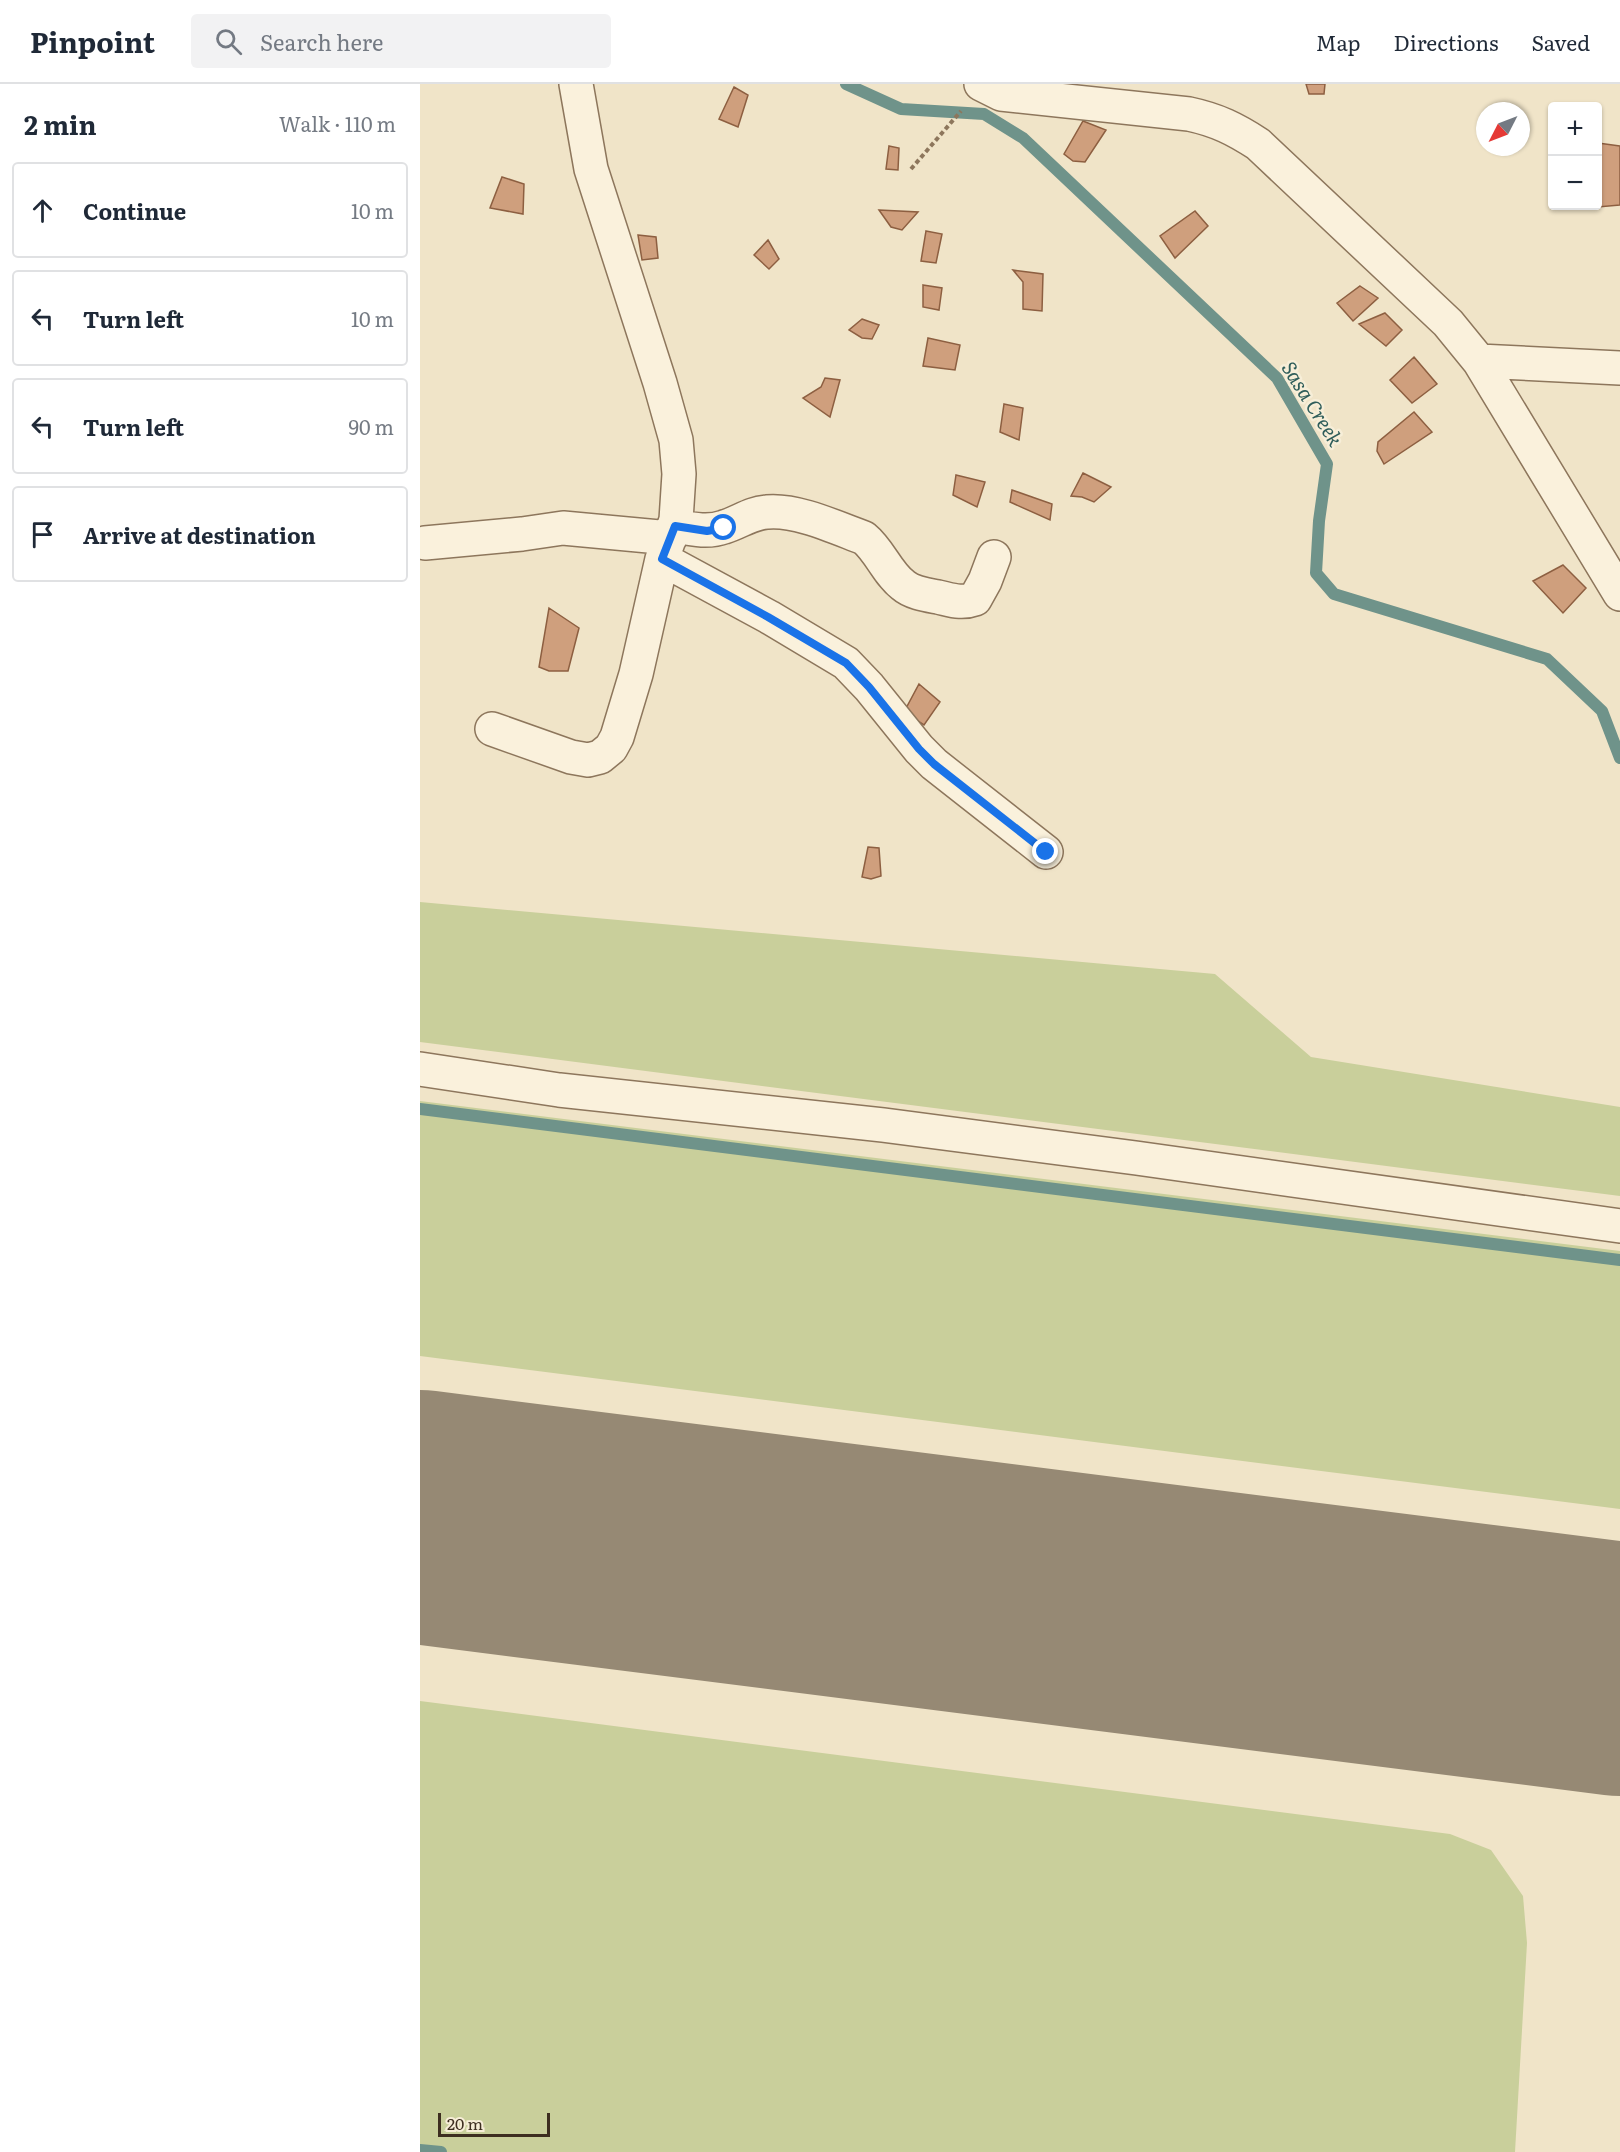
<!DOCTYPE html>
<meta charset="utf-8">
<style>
:root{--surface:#fff;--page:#f2f2f3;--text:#1f2937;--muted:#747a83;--line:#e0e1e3}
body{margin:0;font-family:Literata,serif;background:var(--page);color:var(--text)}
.controls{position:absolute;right:18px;top:18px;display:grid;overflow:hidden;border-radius:6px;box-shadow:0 2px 4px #0004}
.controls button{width:54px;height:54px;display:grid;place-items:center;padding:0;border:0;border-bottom:2px solid var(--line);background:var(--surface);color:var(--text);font:30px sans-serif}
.compass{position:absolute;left:1056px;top:18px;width:54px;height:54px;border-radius:50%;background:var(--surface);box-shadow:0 2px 4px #0004;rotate:228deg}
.scale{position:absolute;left:18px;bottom:15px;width:112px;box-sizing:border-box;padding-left:6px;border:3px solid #3d2e20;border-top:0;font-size:16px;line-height:21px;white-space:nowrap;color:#3d2e20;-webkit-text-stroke:4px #f7eed8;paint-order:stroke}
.stop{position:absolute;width:18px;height:18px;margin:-14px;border:4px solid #1a73e8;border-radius:50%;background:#fff}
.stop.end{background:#1a73e8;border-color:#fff;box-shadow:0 2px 6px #0008}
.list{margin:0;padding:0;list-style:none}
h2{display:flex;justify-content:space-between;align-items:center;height:78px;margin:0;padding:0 24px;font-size:26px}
h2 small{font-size:20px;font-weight:400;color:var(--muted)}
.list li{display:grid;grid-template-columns:39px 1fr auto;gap:18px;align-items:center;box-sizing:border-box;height:96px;margin:0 12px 12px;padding:0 12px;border:2px solid var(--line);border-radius:6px}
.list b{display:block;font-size:22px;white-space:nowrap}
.list em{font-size:20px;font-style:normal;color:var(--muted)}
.icon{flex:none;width:33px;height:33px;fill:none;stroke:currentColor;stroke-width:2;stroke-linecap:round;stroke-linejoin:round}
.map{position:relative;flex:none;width:1200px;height:2068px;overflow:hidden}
header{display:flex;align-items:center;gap:36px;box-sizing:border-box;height:84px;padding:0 30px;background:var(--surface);border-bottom:2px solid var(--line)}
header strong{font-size:28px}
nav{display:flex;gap:33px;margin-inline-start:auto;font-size:21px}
.search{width:420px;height:54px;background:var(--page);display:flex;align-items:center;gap:15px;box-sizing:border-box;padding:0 21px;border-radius:6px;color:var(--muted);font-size:22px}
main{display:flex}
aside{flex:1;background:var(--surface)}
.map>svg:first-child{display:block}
</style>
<header>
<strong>Pinpoint</strong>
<div class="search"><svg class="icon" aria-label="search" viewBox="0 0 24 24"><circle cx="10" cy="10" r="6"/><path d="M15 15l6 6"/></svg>Search here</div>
<nav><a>Map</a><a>Directions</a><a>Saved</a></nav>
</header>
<main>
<aside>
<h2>2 min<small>Walk · 110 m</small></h2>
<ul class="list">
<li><svg class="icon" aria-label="ahead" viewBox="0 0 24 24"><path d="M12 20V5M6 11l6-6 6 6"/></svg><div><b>Continue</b></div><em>10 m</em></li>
<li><svg class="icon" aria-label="left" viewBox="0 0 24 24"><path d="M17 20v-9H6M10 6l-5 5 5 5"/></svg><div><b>Turn left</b></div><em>10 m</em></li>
<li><svg class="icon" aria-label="left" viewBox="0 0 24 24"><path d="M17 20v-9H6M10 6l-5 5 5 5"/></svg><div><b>Turn left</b></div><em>90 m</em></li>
<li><svg class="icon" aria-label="arrive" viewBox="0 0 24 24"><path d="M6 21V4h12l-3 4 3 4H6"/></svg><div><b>Arrive at destination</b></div></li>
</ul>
</aside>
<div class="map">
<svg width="1200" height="2068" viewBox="0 0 1200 2068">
<rect width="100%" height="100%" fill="#f0e4c8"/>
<!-- green -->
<path fill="#c9cf9b" d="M0 818 795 890 891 973 1200 1023V1112L0 958Z
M0 1017 1200 1167V1425L0 1272Z
M0 1617 1030 1750 1071 1766 1103 1812 1107 1859 1095 2068H0Z"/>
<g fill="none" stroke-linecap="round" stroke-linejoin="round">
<!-- stream -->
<path stroke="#6f938a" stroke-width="12" d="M426 0 481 25 564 30 603 54 857 294 907 380 899 437 896 489 914 510 1127 575 1182 627 1200 674
M0 1025 1200 1176
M0 2066 21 2068"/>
<!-- taxiway -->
<path stroke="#968974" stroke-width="102" d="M1085 1571C1131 1585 1164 1605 1200 1637"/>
<!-- runway -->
<path stroke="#968974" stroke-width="254" d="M0 1433 1200 1585"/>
</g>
<!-- building -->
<path fill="#cf9f7d" stroke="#8d5f41" stroke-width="1.5" d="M886 0H905L904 10H889Z
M314 3 328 11 318 43 299 35Z
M663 37 686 46 665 78 653 77 644 70Z
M1178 59 1200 62V121L1178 123Z
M469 62 479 64 478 86 466 85Z
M82 93 104 100 103 130 70 124Z
M459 126 498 128 482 146 471 143Z
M775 127 788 142 755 174 740 152Z
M506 147 522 150 516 179 501 177Z
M218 151 236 153 238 174 222 176Z
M348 156 359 175 349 185 334 171Z
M593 186 623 190 622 227 603 225V198Z
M503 201 522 204 519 226 503 223Z
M940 202 958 214 933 237 917 219Z
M965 229 982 246 966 262 939 240Z
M442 235 459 241 452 255 442 254 429 246Z
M508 254 540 261 535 286 503 282Z
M994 273 1017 300 992 319 970 296Z
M405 294 420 296 410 333 383 314 401 303Z
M584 320 603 324 599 356 580 348Z
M994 328 1012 348 964 380 957 367 958 358Z
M663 389 691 403 674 418 662 413 651 412Z
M536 391 565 398 557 423 533 411Z
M592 406 632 420 630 436 590 418Z
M1143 481 1166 504 1143 529 1113 497Z
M129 524 159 544 148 587H129L119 583Z
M499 600 520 618 504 641 484 628Z
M448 763 459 764 461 792 451 795 442 793Z"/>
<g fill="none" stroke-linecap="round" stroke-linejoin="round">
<!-- minor casing -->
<g stroke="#8d765c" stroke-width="36">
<path id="minor" d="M561 0 581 10 769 30C797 36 815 45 838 60L1028 239 1059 277 1200 510
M1059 277 1200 284
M254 442C271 445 288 449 304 443 320 438 331 429 347 428 376 425 417 444 444 454 460 467 467 489 483 501 492 509 507 511 518 513 532 516 541 520 555 515L565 497 574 473
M5 459 102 450 143 444 250 454
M242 475 349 533 426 579 449 603 499 665 514 680 626 768
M72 645 151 673 168 676 180 673 191 664 197 653 216 590 242 475 256 436 259 390 256 356 240 299 171 85 156 0
M0 985 139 1006 463 1041 716 1074 1200 1142"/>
</g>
<!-- path -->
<path stroke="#8d765c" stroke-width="4" stroke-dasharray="4.5 3" stroke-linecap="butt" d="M491 85 541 27"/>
<!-- minor -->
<use href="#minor" stroke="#faf1dc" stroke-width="33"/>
</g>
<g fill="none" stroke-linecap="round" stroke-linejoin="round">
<!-- route -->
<path stroke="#1a73e8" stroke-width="8" d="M304 444 287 447 255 442 242 475 348 533 426 579 449 603 499 665 514 680 626 768"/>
</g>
<g text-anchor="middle" stroke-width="5" stroke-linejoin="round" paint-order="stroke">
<!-- water labels -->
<g font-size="20" font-style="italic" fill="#2f5d5a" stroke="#f7eed8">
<text transform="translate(892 320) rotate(58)" y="7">Sasa Creek</text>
</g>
</g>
</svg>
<div class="controls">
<button>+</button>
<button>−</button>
</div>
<svg class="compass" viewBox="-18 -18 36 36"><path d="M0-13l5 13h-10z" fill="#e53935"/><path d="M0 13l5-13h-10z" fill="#747a83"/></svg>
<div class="scale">20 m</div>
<div class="stop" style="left:304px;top:444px"></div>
<div class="stop end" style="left:626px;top:768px"></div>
</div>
</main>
